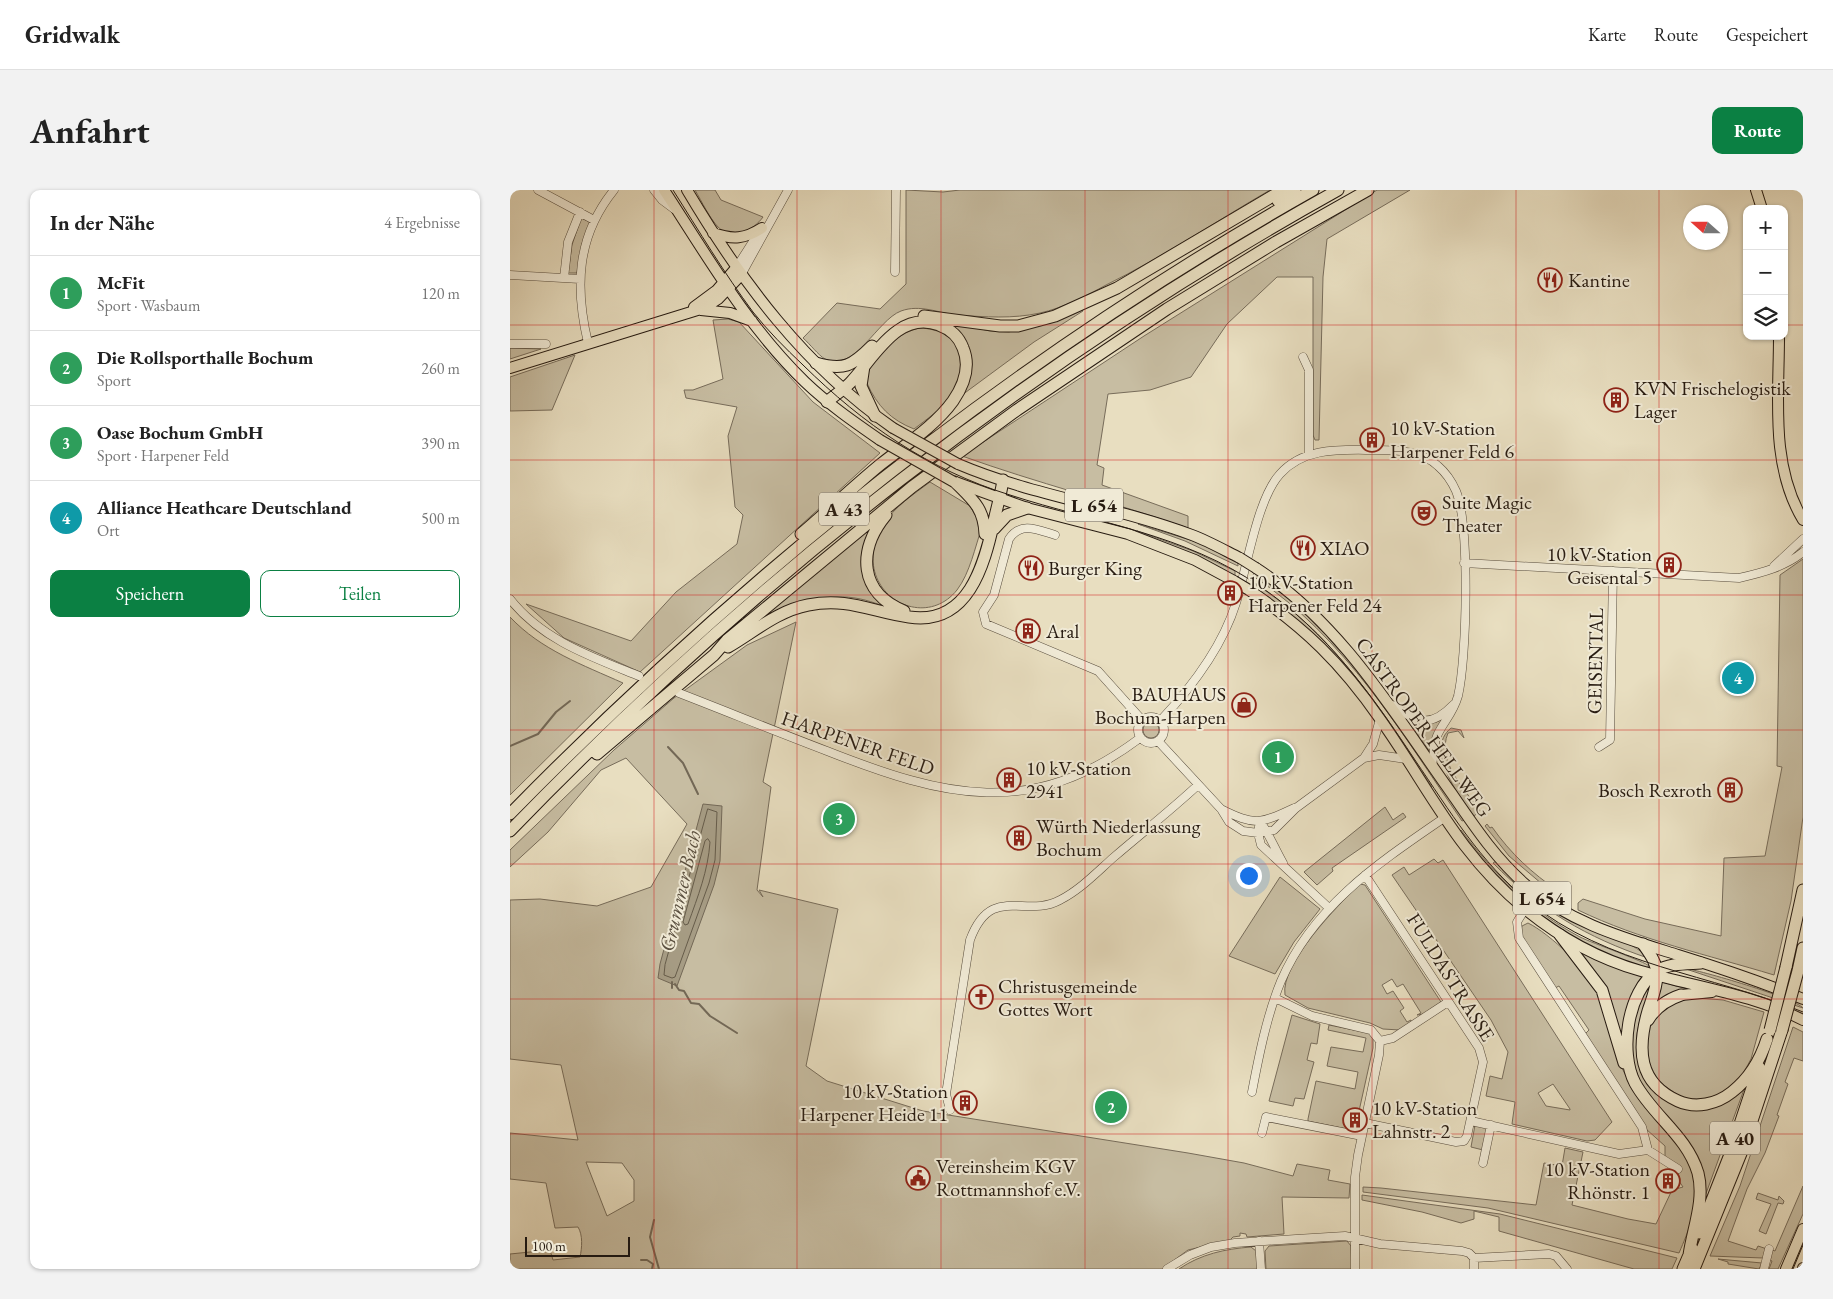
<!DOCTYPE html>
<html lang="de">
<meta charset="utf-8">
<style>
:root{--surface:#fff;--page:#f2f2f2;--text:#222;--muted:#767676;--line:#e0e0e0;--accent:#0b8043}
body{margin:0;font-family:"EB Garamond",serif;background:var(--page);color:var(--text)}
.controls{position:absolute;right:15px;top:15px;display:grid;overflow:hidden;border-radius:10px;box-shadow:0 1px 4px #0004}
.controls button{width:45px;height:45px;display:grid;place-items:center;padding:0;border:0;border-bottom:1px solid var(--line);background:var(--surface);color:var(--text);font:25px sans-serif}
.compass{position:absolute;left:1173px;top:15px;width:45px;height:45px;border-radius:50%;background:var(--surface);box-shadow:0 1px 4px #0004;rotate:291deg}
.scale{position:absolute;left:15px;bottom:12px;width:105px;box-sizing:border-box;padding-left:5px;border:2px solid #271b11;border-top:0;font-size:14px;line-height:18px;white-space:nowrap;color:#271b11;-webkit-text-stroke:4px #f0ead6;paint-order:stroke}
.you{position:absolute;left:738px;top:685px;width:18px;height:18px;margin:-12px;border:4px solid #fff;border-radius:50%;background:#1a73e8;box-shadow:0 0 0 8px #1a73e833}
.badge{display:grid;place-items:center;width:32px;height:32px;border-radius:50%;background:var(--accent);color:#fff;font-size:16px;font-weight:700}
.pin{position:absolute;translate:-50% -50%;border:2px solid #fff;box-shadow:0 1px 5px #0006}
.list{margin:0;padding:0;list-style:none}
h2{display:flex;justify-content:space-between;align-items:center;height:65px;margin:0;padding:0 20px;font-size:21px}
h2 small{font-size:16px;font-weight:400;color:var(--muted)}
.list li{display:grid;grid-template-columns:32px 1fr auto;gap:15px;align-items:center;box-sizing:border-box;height:75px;padding:0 20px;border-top:1px solid var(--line)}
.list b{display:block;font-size:19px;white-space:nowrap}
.list p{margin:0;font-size:16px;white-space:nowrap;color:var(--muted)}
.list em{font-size:16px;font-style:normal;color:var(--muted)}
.actions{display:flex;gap:10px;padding:15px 20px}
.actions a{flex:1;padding:11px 0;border:1px solid var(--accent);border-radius:10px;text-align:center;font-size:18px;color:var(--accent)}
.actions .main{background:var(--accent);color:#fff}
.icon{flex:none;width:28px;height:28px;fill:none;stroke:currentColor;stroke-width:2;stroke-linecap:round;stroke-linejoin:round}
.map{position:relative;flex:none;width:1293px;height:1079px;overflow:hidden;border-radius:10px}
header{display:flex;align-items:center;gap:30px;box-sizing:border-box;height:70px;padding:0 25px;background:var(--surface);border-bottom:1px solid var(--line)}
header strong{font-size:24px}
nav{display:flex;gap:28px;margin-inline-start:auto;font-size:18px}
.intro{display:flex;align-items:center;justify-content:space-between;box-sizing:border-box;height:120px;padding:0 30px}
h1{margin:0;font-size:35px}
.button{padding:12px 22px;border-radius:10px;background:var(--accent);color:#fff;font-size:18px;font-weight:700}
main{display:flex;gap:30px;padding:0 30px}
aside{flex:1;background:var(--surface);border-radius:10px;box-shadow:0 1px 4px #0004}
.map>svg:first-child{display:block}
</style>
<header>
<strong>Gridwalk</strong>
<nav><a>Karte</a><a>Route</a><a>Gespeichert</a></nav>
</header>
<div class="intro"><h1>Anfahrt</h1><a class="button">Route</a></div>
<main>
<aside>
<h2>In der Nähe<small>4 Ergebnisse</small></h2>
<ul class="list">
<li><span class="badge" style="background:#2e9e5b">1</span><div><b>McFit</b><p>Sport · Wasbaum</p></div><em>120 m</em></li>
<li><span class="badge" style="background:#2e9e5b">2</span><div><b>Die Rollsporthalle Bochum</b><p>Sport</p></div><em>260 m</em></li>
<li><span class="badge" style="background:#2e9e5b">3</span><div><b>Oase Bochum GmbH</b><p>Sport · Harpener Feld</p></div><em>390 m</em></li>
<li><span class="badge" style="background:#0f9aa8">4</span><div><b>Alliance Heathcare Deutschland</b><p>Ort</p></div><em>500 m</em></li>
</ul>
<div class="actions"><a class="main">Speichern</a><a>Teilen</a></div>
</aside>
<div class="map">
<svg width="1293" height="1079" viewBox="0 0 1293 1079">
<rect width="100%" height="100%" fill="#e8dec0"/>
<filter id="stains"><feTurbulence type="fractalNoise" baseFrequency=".004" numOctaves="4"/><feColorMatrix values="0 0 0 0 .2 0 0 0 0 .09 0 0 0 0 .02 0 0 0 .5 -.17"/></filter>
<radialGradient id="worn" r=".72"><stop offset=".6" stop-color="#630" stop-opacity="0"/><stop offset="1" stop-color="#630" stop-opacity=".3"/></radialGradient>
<!-- green -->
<path fill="#c7bda2" stroke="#776c5a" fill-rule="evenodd" d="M185 0H205L211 10 253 27C244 40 222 51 208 37 199 27 192 12 185 0Z
M396 0 433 2 450 0H760C705 32 653 67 596 95 576 106 553 118 530 123 503 129 475 127 447 125 428 123 410 114 391 121 367 130 345 183 315 169 308 165 300 154 293 148L327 113 370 119 396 94Z
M867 0H900L817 49 813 87 809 250H805L803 245V87H767L717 134 681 187 640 200 598 204 587 275 594 278 592 295 678 326V338C603 312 527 293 452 266L634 146Z
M71 28 80 32 72 54 67 83H58L62 55Z
M572 120 573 121 524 152 452 205 461 177 430 130 480 141 499 142Z
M218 129 229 132 303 212 370 263 130 482 54 448 16 414 121 451 166 402 227 354 233 325 225 317 218 246 227 217 176 208 174 200H183L213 189 203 130Z
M409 138C450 139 463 173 441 205 432 219 417 229 404 239 381 230 367 216 357 193H354C361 169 384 144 409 138Z
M0 158 31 159 0 169Z
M65 165 42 220 0 221V187Z
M420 292 460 316 472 337C465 357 460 383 447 400 411 445 336 398 373 335 384 317 404 304 420 292Z
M628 334 690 353 728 373V376L675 351Z
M363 335 353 376 386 421C373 416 359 410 345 408 311 402 276 421 245 433Z
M627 341 683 361 725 381V386L680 364Z
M1293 369V627L1281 711 1264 785C1198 765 1130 750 1068 720V713L1073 709 1135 729 1211 746 1214 668 1255 666 1272 577 1267 576 1270 385Z
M744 382C835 444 893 541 955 630L952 631C890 541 836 448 743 386Z
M741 393C750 395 759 404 767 409 833 457 877 530 922 597L919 598C864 513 828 452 740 396Z
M0 427C31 460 73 475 113 493L0 605Z
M286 432 253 592 261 597 247 700 253 707 249 700 328 719 296 876 317 891 413 921 678 963 734 973 783 986 787 974 820 980 818 990 840 994 839 1008 772 1007 774 1044 737 1047 736 1044 730 1043V1046L723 1047 720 1050 678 1060 652 1079H0V1064L40 1060 43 1070 70 1067C72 1058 73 1045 68 1037L45 1038 36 993 0 989V943L68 950 51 875 0 869V710L30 709 87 716 141 697 177 634 116 568 91 580 38 642 0 677V660L104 560 164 508 237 455ZM76 972 112 973 124 990V1011L97 1026Z
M896 528C910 533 921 537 934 528L920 562Z
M633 540a8 8 0 1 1 16 0a8 8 0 1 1-16 0Z
M941 538 951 540 954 548 948 541 938 543C926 572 955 599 970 621L964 626C951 608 913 561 941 538Z
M875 617 883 630 893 623 896 627 822 678 823 681 807 695 794 682Z
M977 634 980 638 982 637C1001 664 1022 683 1048 701L1045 705 999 666 975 636Z
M951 640C984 684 1021 721 1070 747 1082 753 1136 772 1139 776L1136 778C1079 761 1027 729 985 687 972 673 961 656 949 642Z
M924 669 928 673 933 670 1102 932 1085 950 1077 951 1002 934 1005 912 976 906 980 886 992 889 998 862 981 830 882 685 894 677 899 685ZM1043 894 1060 919V920L1036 916 1028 903Z
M986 671C1009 691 1032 714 1059 729 1082 743 1122 749 1138 768 1078 748 1028 719 983 673Z
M770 687 810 719 784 752 765 784 719 766Z
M850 694 855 695 931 812 914 824 907 825 911 823 893 794 887 797 882 789 872 795 877 804 883 801 894 818 890 821 897 832 901 830V833L890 840 873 839 860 833 798 818 775 805C770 774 828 715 850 694Z
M1018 733C1039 743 1082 783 1089 805 1099 832 1103 863 1117 888 1137 921 1180 954 1185 993 1188 1018 1179 1040 1169 1063L978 1018 853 1002V997L871 998 1026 1015 1034 973 1052 976 1055 958 1073 962 1062 1015 1118 1029 1146 1034 1162 1000 1173 997 1167 988 1170 978 1155 971V956L1136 939 1075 844 1079 840 1049 796 1045 798 1010 744 1012 736Z
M1066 760 1134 787 1114 854 1103 823Z
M1173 778C1190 780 1285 808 1293 818Z
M1152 792 1177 799 1168 802 1145 815Z
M1138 794 1142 795C1131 825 1120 849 1131 881L1184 918 1236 894 1194 1009 1195 999 1153 925 1132 896 1122 870V832Z
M1177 807 1213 810 1254 822 1241 869 1230 889 1204 909H1174L1146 890 1139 878 1136 845 1141 832 1152 819Z
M782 825 810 834 807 854 801 853 797 870 804 872 794 909 785 908 783 916 759 911Z
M819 835 859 843 863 849V858L845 939 842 940 798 931V929L806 891 845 899 848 882 817 876 821 857 853 862 856 848 818 840Z
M1283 837 1293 842V871L1284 868 1275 892 1278 894 1267 925 1269 926 1255 963 1237 999 1218 1051 1246 1060 1248 1056 1257 1059 1253 1068 1200 1066 1230 996Z
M965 935 978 937 973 960 961 957Z
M1293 996V1024L1268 1079H1259L1262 1071 1258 1069 1262 1060 1265 1061Z
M1248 1003 1268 1010 1269 1006 1274 1011 1273 1014 1268 1013 1256 1044 1249 1041 1261 1014 1246 1009Z
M852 1005 990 1024 1167 1068 1162 1079H1124L989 1041V1027L964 1021V1029L951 1033 912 1022 852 1010Z
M837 1051 841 1056 842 1079H756L755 1061 759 1056Z
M741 1057 746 1061 748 1079H669C691 1064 715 1059 741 1057Z
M1208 1069 1252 1073 1249 1079 1218 1074V1072Z"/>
<!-- water -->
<path fill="#a69c84" stroke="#736856" d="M193 614 212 616 210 671 204 695 167 796 148 788 150 774Z"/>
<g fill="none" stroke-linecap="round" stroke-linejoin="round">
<!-- shore -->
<path stroke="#665c4a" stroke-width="1" d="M198 619 207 622 205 670 199 693 165 787 162 788 154 785 155 775Z
M198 649 200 652C198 681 188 706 178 734L175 735 173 732 195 651Z"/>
<!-- stream -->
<path stroke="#736856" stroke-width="2" d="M0 556 28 544 46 522 60 511
M158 557 173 573 188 604
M162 792V798
M165 794 169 800 174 801 181 813 189 814 200 826 227 843
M144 1030 140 1047 149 1079
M131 1070H137L143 1074 142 1079"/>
<!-- minor casing -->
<g stroke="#574c3d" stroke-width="9">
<path id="minor" d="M28 0 84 30
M144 0 152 10 164 19
M226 78 251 39
M385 82 386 0
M0 85 70 89
M231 85 278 0
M54 88 58 52 70 22
M78 153C65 98 66 47 104 0
M0 154H36
M793 167 799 180V264
M545 345C528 340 511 331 499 349L484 405 473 422 476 434 588 481 632 530
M954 373 1229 388C1251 383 1275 377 1293 362
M1264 376 1293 349
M0 409C32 450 82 467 129 486
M169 503C218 522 267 542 317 561 434 607 521 630 630 548
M882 515C906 532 920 539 943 515
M628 540a13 13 0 1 1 26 0a13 13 0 1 1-26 0Z
M650 531C682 497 712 458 726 413 737 378 747 309 770 284 795 256 833 260 867 260 888 260 912 261 928 276 935 282 942 292 946 301 960 335 957 468 948 506 943 524 933 532 927 546 923 556 924 566 922 576
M648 551 711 619 719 632 733 641 748 643 764 640 786 618 854 568 869 565 896 569
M1089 557 1100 550 1103 381
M854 568 863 554 870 529
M711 619C745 636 750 634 784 618
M750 631 748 643 751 655 819 718
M750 631C759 644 765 659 773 673
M1015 719 1007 732 1009 748 1132 937 1138 960
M765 808 802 826 861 840 870 851 869 865 848 965 845 987V1079
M870 851 883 848 938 812
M742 902C749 865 757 825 771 791 803 716 870 672 934 628
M440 920 436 904 460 750C481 693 515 729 550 710 570 700 587 682 604 667 632 643 661 620 688 595
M961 931 1109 964 1138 960 1168 979
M855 933 946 952 954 951 957 946 973 872 969 858 855 685
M752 943 756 927 852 946
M973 973 981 935
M749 1051 751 1079
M964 1068 1039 1064 1046 1066 1057 1079
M964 1068V1079
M657 1079 680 1065 701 1057 725 1053 786 1049 835 1046 870 1054 952 1061 959 1063 964 1068
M1254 1079 1259 1059"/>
</g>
<!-- major casing -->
<g stroke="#271b11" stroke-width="12">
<path id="major" d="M154 0C197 66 238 137 295 192 318 214 344 232 370 250
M177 0C231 91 295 177 383 238
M1246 0 1252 19
M203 43C223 50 235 49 252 38
M184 117 207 100 226 78
M191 120 220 123 242 131
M1269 146C1269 208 1260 275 1293 330
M0 178 194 118 208 109 231 85
M448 274C523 306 605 316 682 345 698 351 714 360 730 368
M448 293 517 318 618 344 685 370 724 391
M746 378C831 433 884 523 942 604 964 636 986 669 1016 695 1060 733 1114 748 1168 765 1210 778 1252 792 1293 809
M739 400C795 438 831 473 870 529 919 598 947 663 1015 719 1049 747 1089 769 1131 781 1185 797 1242 804 1293 830
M1171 805 1202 802
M1276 1079 1293 1039
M1293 1079V1078"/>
</g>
<!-- highway casing -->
<g stroke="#271b11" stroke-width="13">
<path id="highway" d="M768 11 785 0
M414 126 490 136H508L545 126 607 98 773 0
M306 173C334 181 342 176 362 156
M354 176 351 196 365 226
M445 292C463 310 474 318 475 344
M376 325C347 360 349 403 394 421
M484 339 497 325 517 318
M291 344C318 321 344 296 371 274 395 255 425 236 443 211 454 195 461 177 453 158 449 147 440 139 429 135 388 119 364 168 340 193 333 200 325 205 317 212
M218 457C244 442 267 421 298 415 338 407 362 422 399 427 458 436 474 376 484 331 487 317 491 304 493 290
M87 564 204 465 217 450 402 297 507 220 657 119 766 52 858 0
M0 624C238 381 507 167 803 0
M0 641C243 389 523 170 828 0
M1050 745 1092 800 1114 873
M1133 754C1140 764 1147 773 1147 785 1147 797 1142 809 1138 821 1127 859 1128 893 1168 911 1186 919 1207 914 1222 902 1240 888 1250 871 1257 849
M1276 777 1293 700
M1288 781 1293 758
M1138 830C1146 817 1156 810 1171 805
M1189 1043 1219 967 1249 877
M1179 1065C1183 1038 1195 1010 1188 983 1177 946 1143 926 1125 893 1109 863 1117 801 1147 781 1159 773 1177 774 1191 773
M1173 1079 1182 1058
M1184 1079 1232 961 1272 840"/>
</g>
<!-- minor -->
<use href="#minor" stroke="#f0ead6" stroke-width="8"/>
<!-- major -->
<use href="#major" stroke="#e8dec0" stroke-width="10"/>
<!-- highway -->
<use href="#highway" stroke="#e8dec0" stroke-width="11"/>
<!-- tram -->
<path stroke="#271b11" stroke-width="1" d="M163 0C189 41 214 83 243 122 258 141 275 158 293 175 353 234 419 280 500 305 586 333 675 344 751 397 817 442 862 505 905 570 939 620 971 673 1018 711 1097 776 1201 784 1293 822
M1283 1079 1293 1055"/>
<!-- major-bridge casing -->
<g stroke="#271b11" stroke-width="12" stroke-linecap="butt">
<path id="major-bridge" d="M383 238 448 274
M370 250 444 292
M730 368 746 378
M724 391 739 400"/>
</g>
<!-- highway-bridge casing -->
<g stroke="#271b11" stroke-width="13" stroke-linecap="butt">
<path id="highway-bridge" d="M1260 840 1276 777
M1272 840 1288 781"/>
</g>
<!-- major-bridge -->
<use href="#major-bridge" stroke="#e8dec0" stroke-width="10"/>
<!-- highway-bridge -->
<use href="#highway-bridge" stroke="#e8dec0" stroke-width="11"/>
</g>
<!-- grid -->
<path fill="none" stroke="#d62828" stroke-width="1" stroke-opacity="0.55" d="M144 0V1079M287 0V1079M431 0V1079M575 0V1079M718 0V1079M862 0V1079M1006 0V1079M1149 0V1079M0 135H1237M1274 135H1293M0 270H1293M0 405H1293M0 540H1293M0 674H1293M0 809H1293M0 944H1293"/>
<!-- icons -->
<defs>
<g id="restaurant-ring" transform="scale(1.25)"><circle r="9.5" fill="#f0ead6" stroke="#8f2418" stroke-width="1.5"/><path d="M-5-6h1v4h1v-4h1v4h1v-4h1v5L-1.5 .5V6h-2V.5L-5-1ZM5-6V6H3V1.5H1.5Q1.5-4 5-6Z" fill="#8f2418"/></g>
<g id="building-ring" transform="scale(1.25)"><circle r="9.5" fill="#f0ead6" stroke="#8f2418" stroke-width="1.5"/><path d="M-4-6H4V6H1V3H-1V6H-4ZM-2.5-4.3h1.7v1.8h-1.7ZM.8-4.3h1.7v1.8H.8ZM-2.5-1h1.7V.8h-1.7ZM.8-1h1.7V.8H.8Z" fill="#8f2418"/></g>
<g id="theatre-ring" transform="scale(1.25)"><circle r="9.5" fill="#f0ead6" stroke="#8f2418" stroke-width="1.5"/><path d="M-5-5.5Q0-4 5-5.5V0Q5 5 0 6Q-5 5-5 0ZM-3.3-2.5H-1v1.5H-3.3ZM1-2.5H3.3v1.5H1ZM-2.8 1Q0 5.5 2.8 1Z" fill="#8f2418"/></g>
<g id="shop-ring" transform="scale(1.25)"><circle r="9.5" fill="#f0ead6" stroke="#8f2418" stroke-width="1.5"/><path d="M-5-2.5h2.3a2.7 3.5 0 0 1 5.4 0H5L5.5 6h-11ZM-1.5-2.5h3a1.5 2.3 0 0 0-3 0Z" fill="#8f2418"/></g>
<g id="church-ring" transform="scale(1.25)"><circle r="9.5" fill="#f0ead6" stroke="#8f2418" stroke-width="1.5"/><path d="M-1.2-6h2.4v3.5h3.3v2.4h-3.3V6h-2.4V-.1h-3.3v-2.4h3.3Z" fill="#8f2418"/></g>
<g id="civic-ring" transform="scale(1.25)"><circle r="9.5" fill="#f0ead6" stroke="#8f2418" stroke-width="1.5"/><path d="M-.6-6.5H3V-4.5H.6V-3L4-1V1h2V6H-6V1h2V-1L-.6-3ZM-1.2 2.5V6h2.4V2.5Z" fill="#8f2418"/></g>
</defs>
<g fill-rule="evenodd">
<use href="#restaurant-ring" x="1040" y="90"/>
<use href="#building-ring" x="1106" y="210"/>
<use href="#building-ring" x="862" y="250"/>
<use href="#theatre-ring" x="914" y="323"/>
<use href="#restaurant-ring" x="793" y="358"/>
<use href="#building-ring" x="1159" y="375"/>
<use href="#restaurant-ring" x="521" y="378"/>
<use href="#building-ring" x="720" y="403"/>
<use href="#building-ring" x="518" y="441"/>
<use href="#shop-ring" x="734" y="515"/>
<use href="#building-ring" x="499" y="590"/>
<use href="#building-ring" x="1220" y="600"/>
<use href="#building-ring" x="509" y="648"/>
<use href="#church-ring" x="471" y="807"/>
<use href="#building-ring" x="455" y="913"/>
<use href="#building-ring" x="845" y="930"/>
<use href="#civic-ring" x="408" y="988"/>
<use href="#building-ring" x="1158" y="991"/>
</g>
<g text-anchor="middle" stroke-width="4" stroke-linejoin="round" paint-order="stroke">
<!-- shield labels -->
<g fill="#f0ead6" stroke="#63594c" stroke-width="1">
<rect x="555" y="298.5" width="58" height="33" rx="4"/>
<rect x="309" y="302.5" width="50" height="33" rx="4"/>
<rect x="1003" y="691.5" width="58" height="33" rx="4"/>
<rect x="1200" y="931.5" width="50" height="33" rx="4"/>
</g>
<g font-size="19" font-weight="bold" fill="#271b11">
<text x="584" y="322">L 654</text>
<text x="334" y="326">A 43</text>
<text x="1032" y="715">L 654</text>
<text x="1225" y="955">A 40</text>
</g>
<!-- poi labels -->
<g font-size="20" fill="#271b11" stroke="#f0ead6" text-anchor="start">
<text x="1058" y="97">Kantine</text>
<text x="1124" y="205">KVN Frischelogistik<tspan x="1124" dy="23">Lager</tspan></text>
<text x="880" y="245">10 kV-Station<tspan x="880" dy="23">Harpener Feld 6</tspan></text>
<text x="932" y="319">Suite Magic<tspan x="932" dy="23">Theater</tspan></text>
<text x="810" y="365">XIAO</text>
<text x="1142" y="371" text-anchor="end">10 kV-Station<tspan x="1142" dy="23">Geisental 5</tspan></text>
<text x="538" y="385">Burger King</text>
<text x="738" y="399">10 kV-Station<tspan x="738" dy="23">Harpener Feld 24</tspan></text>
<text x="536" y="448">Aral</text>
<text x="716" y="511" text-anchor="end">BAUHAUS<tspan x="716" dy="23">Bochum-Harpen</tspan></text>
<text x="516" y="585">10 kV-Station<tspan x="516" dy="23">2941</tspan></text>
<text x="1202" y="607" text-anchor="end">Bosch Rexroth</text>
<text x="526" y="643">Würth Niederlassung<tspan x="526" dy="23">Bochum</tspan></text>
<text x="488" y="803">Christusgemeinde<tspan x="488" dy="23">Gottes Wort</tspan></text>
<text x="438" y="908" text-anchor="end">10 kV-Station<tspan x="438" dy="23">Harpener Heide 11</tspan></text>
<text x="862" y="925">10 kV-Station<tspan x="862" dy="23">Lahnstr. 2</tspan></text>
<text x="426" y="983">Vereinsheim KGV<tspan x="426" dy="23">Rottmannshof e.V.</tspan></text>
<text x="1140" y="986" text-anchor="end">10 kV-Station<tspan x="1140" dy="23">Rhönstr. 1</tspan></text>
</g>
<!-- street labels -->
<g font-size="20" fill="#271b11" stroke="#f0ead6">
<text transform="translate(1085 471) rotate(-89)" y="7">GEISENTAL</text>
<text transform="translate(914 537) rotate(54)" y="7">CASTROPER HELLWEG</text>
<text transform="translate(348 553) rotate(19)" y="7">HARPENER FELD</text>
<text transform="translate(941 787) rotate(58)" y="7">FULDASTRASSE</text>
</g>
<!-- water labels -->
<g font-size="21" font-style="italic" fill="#5a4f3f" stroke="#f0ead6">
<text transform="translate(170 701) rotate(-77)" y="7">Grummer Bach</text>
</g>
</g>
<rect width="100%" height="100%" filter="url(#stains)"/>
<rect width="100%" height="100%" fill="url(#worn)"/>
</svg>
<div class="controls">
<button>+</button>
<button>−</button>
<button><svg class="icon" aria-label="layers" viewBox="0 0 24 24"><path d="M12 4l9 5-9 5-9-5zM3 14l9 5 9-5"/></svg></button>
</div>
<svg class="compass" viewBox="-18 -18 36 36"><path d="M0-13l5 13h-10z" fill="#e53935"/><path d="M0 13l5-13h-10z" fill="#767676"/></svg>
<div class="scale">100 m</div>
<div class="you"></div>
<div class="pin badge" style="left:768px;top:567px;background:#2e9e5b">1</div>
<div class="pin badge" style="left:601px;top:917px;background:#2e9e5b">2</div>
<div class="pin badge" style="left:329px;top:629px;background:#2e9e5b">3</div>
<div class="pin badge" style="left:1228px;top:488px;background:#0f9aa8">4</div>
</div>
</main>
